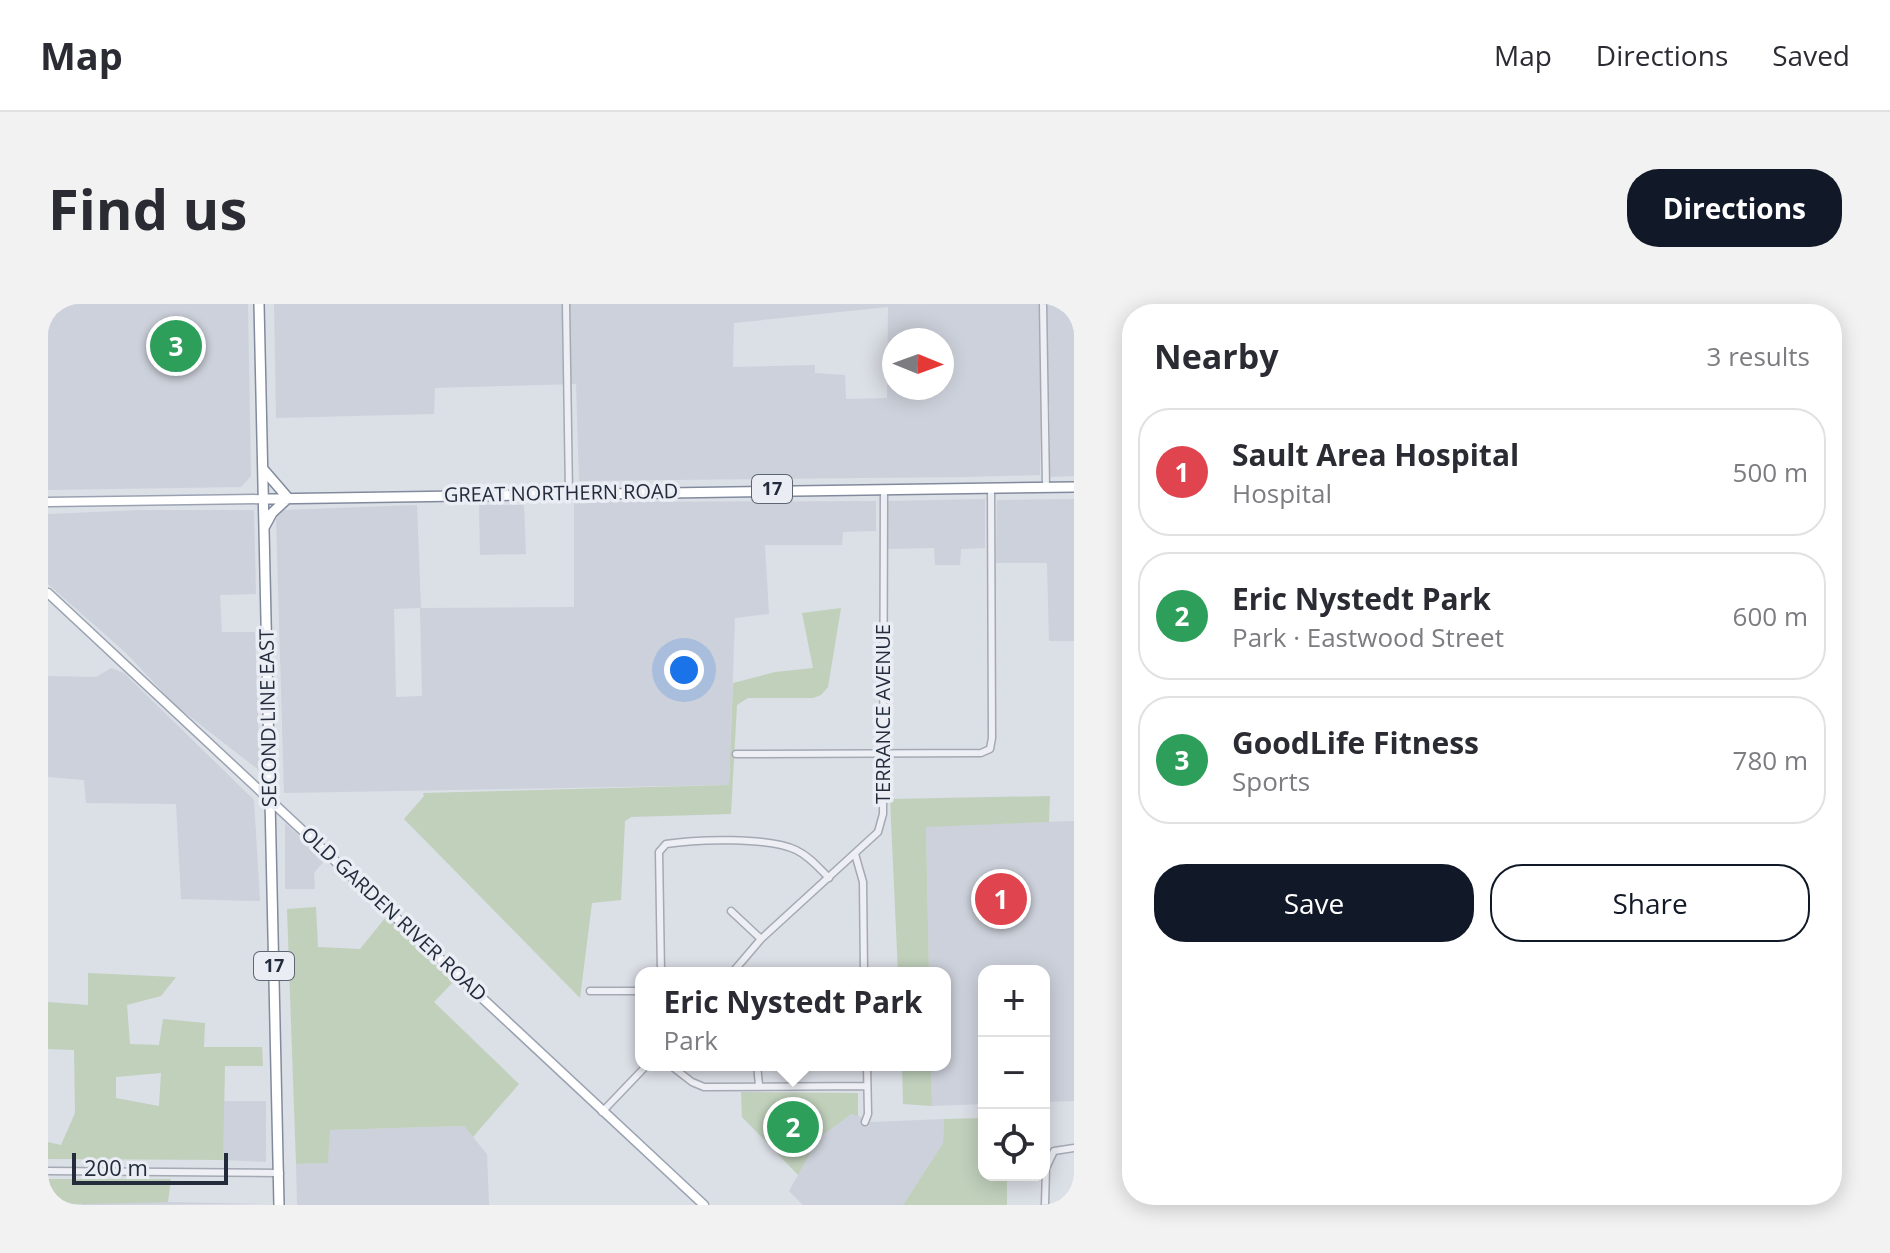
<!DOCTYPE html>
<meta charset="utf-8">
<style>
:root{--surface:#fff;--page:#f2f2f3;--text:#2b2b33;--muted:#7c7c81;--line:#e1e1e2;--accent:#111827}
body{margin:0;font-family:"Open Sans",sans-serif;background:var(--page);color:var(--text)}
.controls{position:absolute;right:24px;bottom:24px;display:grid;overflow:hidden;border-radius:16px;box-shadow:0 4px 20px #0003}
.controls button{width:72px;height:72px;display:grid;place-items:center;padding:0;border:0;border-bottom:2px solid var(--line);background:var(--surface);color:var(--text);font:40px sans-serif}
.compass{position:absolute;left:834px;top:24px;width:72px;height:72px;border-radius:50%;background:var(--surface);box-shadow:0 4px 20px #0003;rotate:91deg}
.scale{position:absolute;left:24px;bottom:20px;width:156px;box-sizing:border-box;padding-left:8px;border:4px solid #242c3c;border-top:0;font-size:22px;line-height:28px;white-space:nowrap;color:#242c3c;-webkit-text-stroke:6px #eaedf4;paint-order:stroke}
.you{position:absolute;left:636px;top:366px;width:28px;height:28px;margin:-20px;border:6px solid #fff;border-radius:50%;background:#1a73e8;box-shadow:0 0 0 12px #1a73e833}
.badge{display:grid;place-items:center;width:52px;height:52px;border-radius:50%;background:var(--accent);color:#fff;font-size:26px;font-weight:700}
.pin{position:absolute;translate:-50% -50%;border:4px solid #fff;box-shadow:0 2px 8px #0006}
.popup{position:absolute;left:587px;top:663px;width:316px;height:104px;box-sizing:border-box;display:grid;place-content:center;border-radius:16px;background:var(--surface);filter:drop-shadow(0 2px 6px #0005);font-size:26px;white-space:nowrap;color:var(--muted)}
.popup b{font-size:30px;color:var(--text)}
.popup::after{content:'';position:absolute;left:50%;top:100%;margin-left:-16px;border:16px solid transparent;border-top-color:var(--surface)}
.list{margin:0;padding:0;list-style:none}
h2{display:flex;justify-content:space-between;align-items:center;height:104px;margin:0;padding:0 32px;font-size:34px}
h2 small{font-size:26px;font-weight:400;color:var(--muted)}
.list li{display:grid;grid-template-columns:52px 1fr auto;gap:24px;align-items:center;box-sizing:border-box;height:128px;margin:0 16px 16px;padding:0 16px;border:2px solid var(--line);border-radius:32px}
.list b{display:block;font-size:30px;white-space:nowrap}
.list p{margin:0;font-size:26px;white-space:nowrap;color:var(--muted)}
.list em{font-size:26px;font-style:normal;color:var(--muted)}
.actions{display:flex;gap:16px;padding:24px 32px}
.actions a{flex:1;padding:18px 0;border:2px solid var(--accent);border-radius:32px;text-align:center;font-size:28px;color:var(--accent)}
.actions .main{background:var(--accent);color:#fff}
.icon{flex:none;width:44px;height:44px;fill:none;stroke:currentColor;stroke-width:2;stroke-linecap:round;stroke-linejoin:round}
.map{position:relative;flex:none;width:1026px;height:901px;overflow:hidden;border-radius:32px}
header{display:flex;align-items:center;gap:48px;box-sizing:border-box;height:112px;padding:0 40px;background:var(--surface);border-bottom:2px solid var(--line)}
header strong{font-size:38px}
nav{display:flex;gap:44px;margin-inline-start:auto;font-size:28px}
.intro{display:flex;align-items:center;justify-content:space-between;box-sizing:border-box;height:192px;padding:0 48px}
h1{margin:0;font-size:56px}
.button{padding:20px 36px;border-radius:32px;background:var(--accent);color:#fff;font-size:28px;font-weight:700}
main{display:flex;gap:48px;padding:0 48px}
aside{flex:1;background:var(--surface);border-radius:32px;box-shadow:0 4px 20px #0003}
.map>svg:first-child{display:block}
</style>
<header>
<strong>Map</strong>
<nav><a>Map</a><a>Directions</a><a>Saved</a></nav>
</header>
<div class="intro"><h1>Find us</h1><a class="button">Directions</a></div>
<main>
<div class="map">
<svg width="1026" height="901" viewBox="0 0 1026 901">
<rect width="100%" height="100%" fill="#dbdfe6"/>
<!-- built -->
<path fill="#cdd1db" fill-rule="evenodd" d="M0 0H200L203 172 193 183 0 186Z
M226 0H1026V172L1002 173V101L993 99 992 171 917 173 531 177 528 80 387 84 386 110 228 114ZM840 3 839 94 798 95 797 71 767 69V61L685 63 686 19ZM846 36H894V84H846Z
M937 195V244L913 245 912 261H887L886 244 839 245V197Z
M1026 195V337H1001L999 259H948L949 196Z
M828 197V227L795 228 794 241H717L721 310 687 314 681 481 236 489 228 215 235 206 369 201 373 304 526 303V198ZM372 304 374 392 348 393 346 305Z
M431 201H476L478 250 432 251Z
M91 206H206L208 290 172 291 174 328H207L212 467 127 401 78 349 0 280V210Z
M63 364 76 369 206 496 212 597 133 595 128 500 38 499 36 476 0 473V372L48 373Z
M1026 517V797L996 798V667H936V800L884 802 883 761H897V669H881L878 522Z
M237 519 277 556 266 569 267 585H237Z
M175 797H218V858L175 856Z
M803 809 824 818 896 815 895 839 855 901H755L741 887 771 834Z
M416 822 439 850 441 901H249L248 860 280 859 281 826Z
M33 898H120L215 900 34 901Z"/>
<!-- green -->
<path fill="#c0d0bb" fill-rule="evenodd" d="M793 304 780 383 773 391 765 394H700L689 401 683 510 583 513 577 517 573 596 544 599 532 694 356 515 376 492 375 489 681 481 685 379 727 368 765 364 754 309Z
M1002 492 1001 518 878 523 881 669H850L842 495Z
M268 603 270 643 312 645 338 613 408 675 386 698 471 780 425 833 416 822 282 826 280 859 248 860 239 605Z
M40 669 128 673 113 692 79 701 82 740 111 741 115 715 157 719 156 743H214L215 762H177L175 856 0 855V838L13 841 27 809 26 746 0 745V698L40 701ZM113 769 111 802 68 794V773Z
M854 761H883L884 802 855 800Z
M693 788 810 789V812L803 810 771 834 750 871 694 813Z
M936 814V871H959V901H855L895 839 896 815Z
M0 875H123L120 898 0 901Z"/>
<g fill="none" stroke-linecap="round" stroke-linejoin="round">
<!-- minor casing -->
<g stroke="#a4a9b3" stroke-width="9">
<path id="minor" d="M518 0 521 189
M995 0 998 183
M688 450 933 449 942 445 944 434 943 183
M807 550 815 578 816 669
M683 607 713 635
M613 669 611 548 618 540C649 535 720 533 748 546 761 552 771 564 781 574
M684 669 713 635 830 528 835 510 836 185
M787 669H816
M542 687H593
M622 761 644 778 656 783 818 782
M709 761 711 781
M554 808 599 761
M817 818 820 810 819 761
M0 867 232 869
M997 901 998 864 1006 847 1026 844"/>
</g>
<!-- major casing -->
<g stroke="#9aa2b2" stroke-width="11">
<path id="major" d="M0 198 216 195
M0 289 656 901"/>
</g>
<!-- highway casing -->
<g stroke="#828b9d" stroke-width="12">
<path id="highway" d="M211 0 231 901
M215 165 240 194
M216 195 1026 183
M217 222 224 209 240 194"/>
</g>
<!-- minor -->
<use href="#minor" stroke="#edeff4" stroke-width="6"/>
<!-- major -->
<use href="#major" stroke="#fff" stroke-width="8"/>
<!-- highway -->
<use href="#highway" stroke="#fff" stroke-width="9"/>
</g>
<g text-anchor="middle" stroke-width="7" stroke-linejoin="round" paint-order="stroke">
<!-- shield labels -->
<g fill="#eaedf4" stroke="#5f6673" stroke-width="2">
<rect x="704" y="171" width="40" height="28" rx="6"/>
<rect x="206" y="648" width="40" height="28" rx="6"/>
</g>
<g font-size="18" font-weight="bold" fill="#242c3c">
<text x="724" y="191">17</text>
<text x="226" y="668">17</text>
</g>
<!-- street labels -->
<g font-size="20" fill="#242c3c" stroke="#eaedf4">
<text transform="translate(513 189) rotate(-1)" y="7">GREAT NORTHERN ROAD</text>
<text transform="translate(835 410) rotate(-90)" y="7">TERRANCE AVENUE</text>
<text transform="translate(220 414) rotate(-91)" y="7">SECOND LINE EAST</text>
<text transform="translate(346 610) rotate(43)" y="7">OLD GARDEN RIVER ROAD</text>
</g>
</g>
</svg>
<div class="controls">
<button>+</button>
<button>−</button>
<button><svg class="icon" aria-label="locate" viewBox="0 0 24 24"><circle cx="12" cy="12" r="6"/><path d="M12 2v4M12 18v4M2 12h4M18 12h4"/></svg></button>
</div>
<svg class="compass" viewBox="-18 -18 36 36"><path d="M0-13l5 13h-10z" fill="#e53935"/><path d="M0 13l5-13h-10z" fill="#7c7c81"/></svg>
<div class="scale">200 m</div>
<div class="you"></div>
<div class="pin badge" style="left:953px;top:595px;background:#e0444e">1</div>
<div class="pin badge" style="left:745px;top:823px;background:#2e9e5b">2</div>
<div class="popup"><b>Eric Nystedt Park</b>Park</div>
<div class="pin badge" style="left:128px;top:42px;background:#2e9e5b">3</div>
</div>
<aside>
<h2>Nearby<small>3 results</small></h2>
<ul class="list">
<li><span class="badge" style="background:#e0444e">1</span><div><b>Sault Area Hospital</b><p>Hospital</p></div><em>500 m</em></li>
<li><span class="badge" style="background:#2e9e5b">2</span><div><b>Eric Nystedt Park</b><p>Park · Eastwood Street</p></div><em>600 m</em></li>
<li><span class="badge" style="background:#2e9e5b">3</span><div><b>GoodLife Fitness</b><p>Sports</p></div><em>780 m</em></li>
</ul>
<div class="actions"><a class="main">Save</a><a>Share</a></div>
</aside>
</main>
